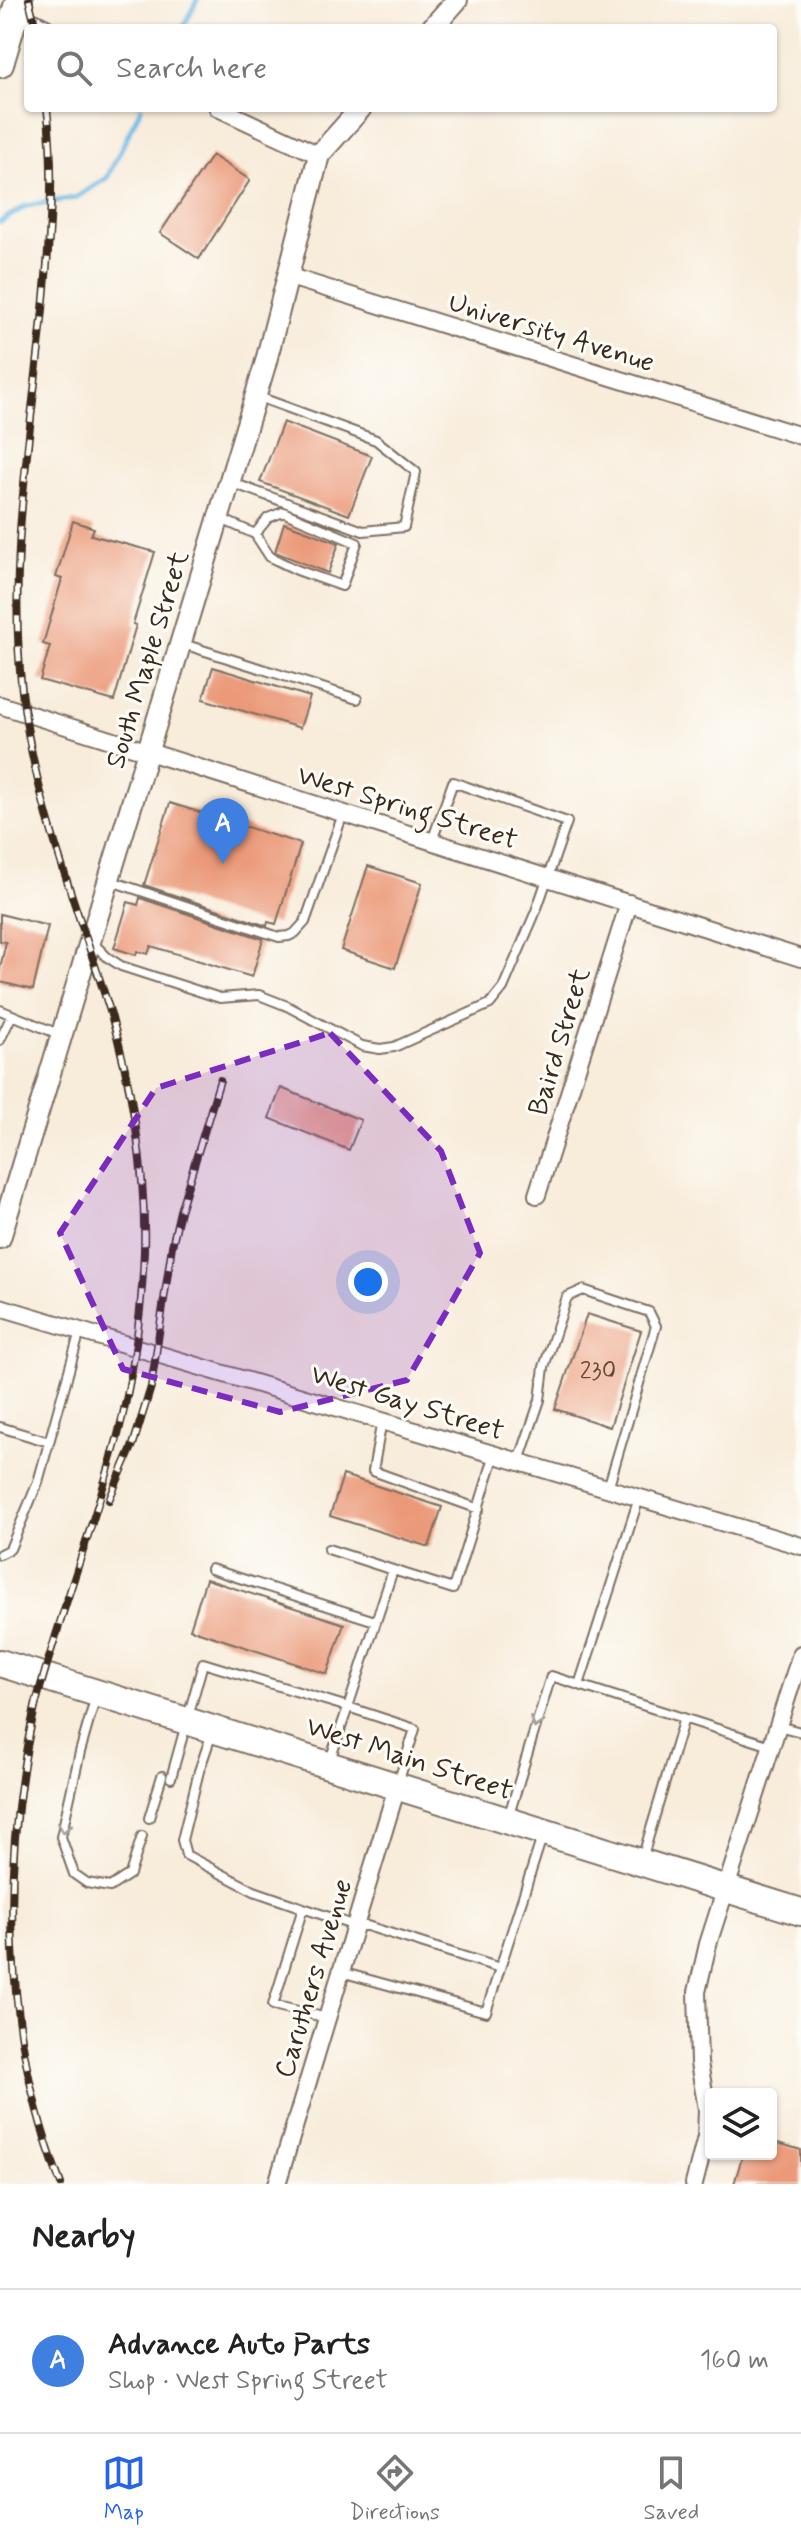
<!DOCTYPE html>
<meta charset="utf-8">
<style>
:root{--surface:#fff;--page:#f6f6f6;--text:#222;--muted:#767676;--line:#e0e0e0;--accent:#2563eb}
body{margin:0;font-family:Mynerve,sans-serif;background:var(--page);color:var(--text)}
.controls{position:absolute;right:24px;bottom:24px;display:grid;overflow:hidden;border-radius:8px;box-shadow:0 2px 6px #0004}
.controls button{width:72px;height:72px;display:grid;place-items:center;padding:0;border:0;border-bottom:2px solid var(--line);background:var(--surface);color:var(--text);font:40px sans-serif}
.you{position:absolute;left:368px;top:1282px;width:28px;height:28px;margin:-20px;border:6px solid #fff;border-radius:50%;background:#1a73e8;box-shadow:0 0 0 12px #1a73e833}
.badge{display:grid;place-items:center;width:52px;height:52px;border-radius:50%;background:var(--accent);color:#fff;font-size:26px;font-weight:700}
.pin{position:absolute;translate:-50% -66px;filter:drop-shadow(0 2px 4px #0008)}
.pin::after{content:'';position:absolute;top:42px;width:28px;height:24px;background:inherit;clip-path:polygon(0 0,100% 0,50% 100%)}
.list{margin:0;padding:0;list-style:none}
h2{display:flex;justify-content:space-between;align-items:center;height:104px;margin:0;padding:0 32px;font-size:34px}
h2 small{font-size:26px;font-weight:400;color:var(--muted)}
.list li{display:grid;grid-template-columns:52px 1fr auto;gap:24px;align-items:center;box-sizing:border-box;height:144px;padding:0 32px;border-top:2px solid var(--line)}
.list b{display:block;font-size:30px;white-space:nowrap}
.list p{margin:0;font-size:26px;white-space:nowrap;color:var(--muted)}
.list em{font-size:26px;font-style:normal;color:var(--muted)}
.icon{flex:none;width:44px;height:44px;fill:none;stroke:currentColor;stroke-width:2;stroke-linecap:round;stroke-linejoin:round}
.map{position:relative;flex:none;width:801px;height:2184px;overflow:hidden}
.search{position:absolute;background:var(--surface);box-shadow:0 2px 6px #0004;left:24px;right:24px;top:24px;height:88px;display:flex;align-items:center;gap:20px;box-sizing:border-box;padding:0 28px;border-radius:8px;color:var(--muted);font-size:30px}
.sheet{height:248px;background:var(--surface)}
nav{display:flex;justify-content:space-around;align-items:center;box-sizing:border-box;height:112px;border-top:2px solid var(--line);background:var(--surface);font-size:22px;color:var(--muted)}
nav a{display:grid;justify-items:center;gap:4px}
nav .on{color:var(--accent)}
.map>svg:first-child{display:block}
</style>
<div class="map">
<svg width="801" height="2184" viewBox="0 0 801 2184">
<rect width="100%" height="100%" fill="#fdfcf7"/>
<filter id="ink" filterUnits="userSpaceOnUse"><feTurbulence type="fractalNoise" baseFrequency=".0125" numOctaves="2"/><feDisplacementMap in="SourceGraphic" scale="16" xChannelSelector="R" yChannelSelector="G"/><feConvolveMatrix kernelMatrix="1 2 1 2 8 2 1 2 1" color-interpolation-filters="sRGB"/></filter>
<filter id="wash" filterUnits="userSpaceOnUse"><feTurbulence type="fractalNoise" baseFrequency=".006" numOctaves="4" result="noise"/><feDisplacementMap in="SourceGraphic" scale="32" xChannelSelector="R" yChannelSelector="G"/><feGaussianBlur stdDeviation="1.8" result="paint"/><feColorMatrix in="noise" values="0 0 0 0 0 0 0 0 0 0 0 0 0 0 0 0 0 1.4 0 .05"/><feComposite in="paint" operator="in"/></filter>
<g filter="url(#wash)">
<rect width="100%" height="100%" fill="#f8ecda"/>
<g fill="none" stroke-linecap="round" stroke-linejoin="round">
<!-- stream -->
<path stroke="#68b8e3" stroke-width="5" d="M183 28 197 0
M0 222 26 206 75 198 107 178 141 108"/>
</g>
<g id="blocks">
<!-- building -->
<path fill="#eb9978" d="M212 155 250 180 199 259 160 233Z
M283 422 372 456 349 515 260 482Z
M73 521 94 528 91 535 155 552 133 624 136 625 114 701 40 680 50 646 43 644 62 579 56 577Z
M284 523 339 543 328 573 275 552Z
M213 667 310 697 300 728 203 699Z
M170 803 301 844 276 924 268 922 267 926 144 885Z
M368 866 422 883 395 968 341 950Z
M140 898 263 939 252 977 151 946 148 954 137 951 136 955 114 948 128 902 138 905Z
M0 914 48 926 33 990 0 982V968L6 942 0 941Z
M281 1088 361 1120 349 1150 269 1118Z
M587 1314 641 1331 610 1427 555 1409Z
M343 1475 442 1507 429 1547 330 1516Z
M206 1579 344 1624 327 1674 190 1629Z
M771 2141 801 2150V2184H734L743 2154H771Z"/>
</g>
</g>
<g filter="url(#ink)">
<use href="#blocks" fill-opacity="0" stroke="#7d6e60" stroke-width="2"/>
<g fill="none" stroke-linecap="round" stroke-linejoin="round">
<!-- service casing -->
<g stroke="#7d6e60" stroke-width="12">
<path id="service" d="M230 482 363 531 404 527 416 472 376 440 256 396
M219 518 255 534 270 557 297 570 342 586 357 543 283 512 268 518 255 534
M180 643 357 699
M108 880 279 937 289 936 295 933 305 922 343 814
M93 943 107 957 121 966 220 998 259 995 287 1006 362 1046 380 1049 394 1047 490 1004 503 988 536 911 567 822 453 782 432 841
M0 1010 61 1035
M0 1040 12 1015
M382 1420 373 1471 479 1509
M0 1427 49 1442
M519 1461 540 1400 544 1367 567 1297 583 1290 649 1312 656 1326 608 1488
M328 1549 393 1570
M0 1554 10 1549 38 1482 80 1331
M211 1569 375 1621
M579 1685 639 1498
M96 1696 80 1752 61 1837 74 1874 87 1883 110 1887 130 1874 142 1836
M778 1726 801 1732
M212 1733 199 1771 182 1840 186 1855 254 1891 355 1926H367L500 1968
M171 1778 203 1663 348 1707 330 1760
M398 1783 415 1729 348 1707 393 1570 453 1589 495 1454
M149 1818 162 1776
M508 1818 551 1676 771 1746
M642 1859 684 1718
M303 1908 273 2005 327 2018
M341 1972 486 2012 542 1837"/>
</g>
<!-- minor casing -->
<g stroke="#7d6e60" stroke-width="20">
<path id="minor" d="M15 13 46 28
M218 108 319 155
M287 276 801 436
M0 705 801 958
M537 1195 629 903
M0 1307 801 1546
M277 2184 397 1787
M694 2184 706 2137 707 2109 699 2063 697 1992 708 1944 801 1654"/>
</g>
<!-- tertiary casing -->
<g stroke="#7d6e60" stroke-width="24">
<path id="tertiary" d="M432 28 457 0
M0 1238 265 365 319 155 361 108"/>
</g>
<!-- primary casing -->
<g stroke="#7d6e60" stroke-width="30">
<path id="primary" d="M0 64 19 0
M0 1663 801 1912"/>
</g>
<!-- service -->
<use href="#service" stroke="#fff" stroke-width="8"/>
<!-- minor -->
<use href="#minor" stroke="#fff" stroke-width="16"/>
<!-- tertiary -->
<use href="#tertiary" stroke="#fff" stroke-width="20"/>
<!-- primary -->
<use href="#primary" stroke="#fff" stroke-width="26"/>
<!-- rail casing -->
<g stroke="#3b2a1e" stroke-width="8">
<path id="rail" d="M29 0 36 28
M47 108C55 173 50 234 44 299 32 429 7 560 22 691 34 802 76 903 109 1008 132 1084 146 1171 144 1250 142 1313 133 1377 117 1439 93 1528 60 1614 36 1703 0 1859 2 2034 61 2184
M109 1500 133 1445 151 1387 172 1246 180 1211 220 1080"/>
</g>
<!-- rail -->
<use href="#rail" stroke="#fdfcf7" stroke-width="5" stroke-dasharray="15" stroke-linecap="butt"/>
</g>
<!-- one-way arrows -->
<defs><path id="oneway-chevron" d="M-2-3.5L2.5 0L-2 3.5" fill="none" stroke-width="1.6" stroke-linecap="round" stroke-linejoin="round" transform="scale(2)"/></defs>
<g stroke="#a79f9a">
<use href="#oneway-chevron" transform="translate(536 1723) rotate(107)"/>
<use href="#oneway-chevron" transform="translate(64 1828) rotate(98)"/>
</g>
</g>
<!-- marked area -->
<path fill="#7b2cbf" fill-opacity="0.2" stroke="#7b2cbf" stroke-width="6" stroke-dasharray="16 10" stroke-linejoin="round" d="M330 1033 441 1151 480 1253 407 1380 280 1412 123 1369 60 1233 156 1088Z"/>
<g text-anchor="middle" stroke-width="6" stroke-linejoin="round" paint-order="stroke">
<!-- number labels -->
<g font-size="24" fill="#674634">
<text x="598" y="1378">230</text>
</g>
<!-- street labels -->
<g font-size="28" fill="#3b2a1e" stroke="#fdfcf7">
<text transform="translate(552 331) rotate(17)" y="10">University Avenue</text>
<text transform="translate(146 659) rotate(-73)" y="10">South Maple Street</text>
<text transform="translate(408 806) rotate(17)" y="10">West Spring Street</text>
<text transform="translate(558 1041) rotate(-73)" y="10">Baird Street</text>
<text transform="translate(408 1401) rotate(17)" y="10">West Gay Street</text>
<text transform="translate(410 1757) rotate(18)" y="10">West Main Street</text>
<text transform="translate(312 1978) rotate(-73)" y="10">Caruthers Avenue</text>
</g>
</g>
</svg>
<div class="controls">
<button><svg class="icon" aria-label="layers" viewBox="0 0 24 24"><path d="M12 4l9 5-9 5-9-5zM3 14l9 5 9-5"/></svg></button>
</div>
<div class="you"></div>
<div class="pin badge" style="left:223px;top:864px;background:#3f7fe0">A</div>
<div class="search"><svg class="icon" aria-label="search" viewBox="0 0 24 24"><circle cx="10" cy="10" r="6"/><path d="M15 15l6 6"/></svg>Search here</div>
</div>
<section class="sheet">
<h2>Nearby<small></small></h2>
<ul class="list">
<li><span class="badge" style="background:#3f7fe0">A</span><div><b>Advance Auto Parts</b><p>Shop · West Spring Street</p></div><em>160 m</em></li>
</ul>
</section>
<nav>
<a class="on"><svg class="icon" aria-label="map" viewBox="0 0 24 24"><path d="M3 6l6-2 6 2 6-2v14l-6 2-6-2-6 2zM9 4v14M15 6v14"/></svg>Map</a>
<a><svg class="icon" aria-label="directions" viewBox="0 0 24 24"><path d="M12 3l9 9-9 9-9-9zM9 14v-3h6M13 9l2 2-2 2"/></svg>Directions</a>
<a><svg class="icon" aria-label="saved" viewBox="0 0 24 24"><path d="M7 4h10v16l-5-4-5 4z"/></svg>Saved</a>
</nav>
